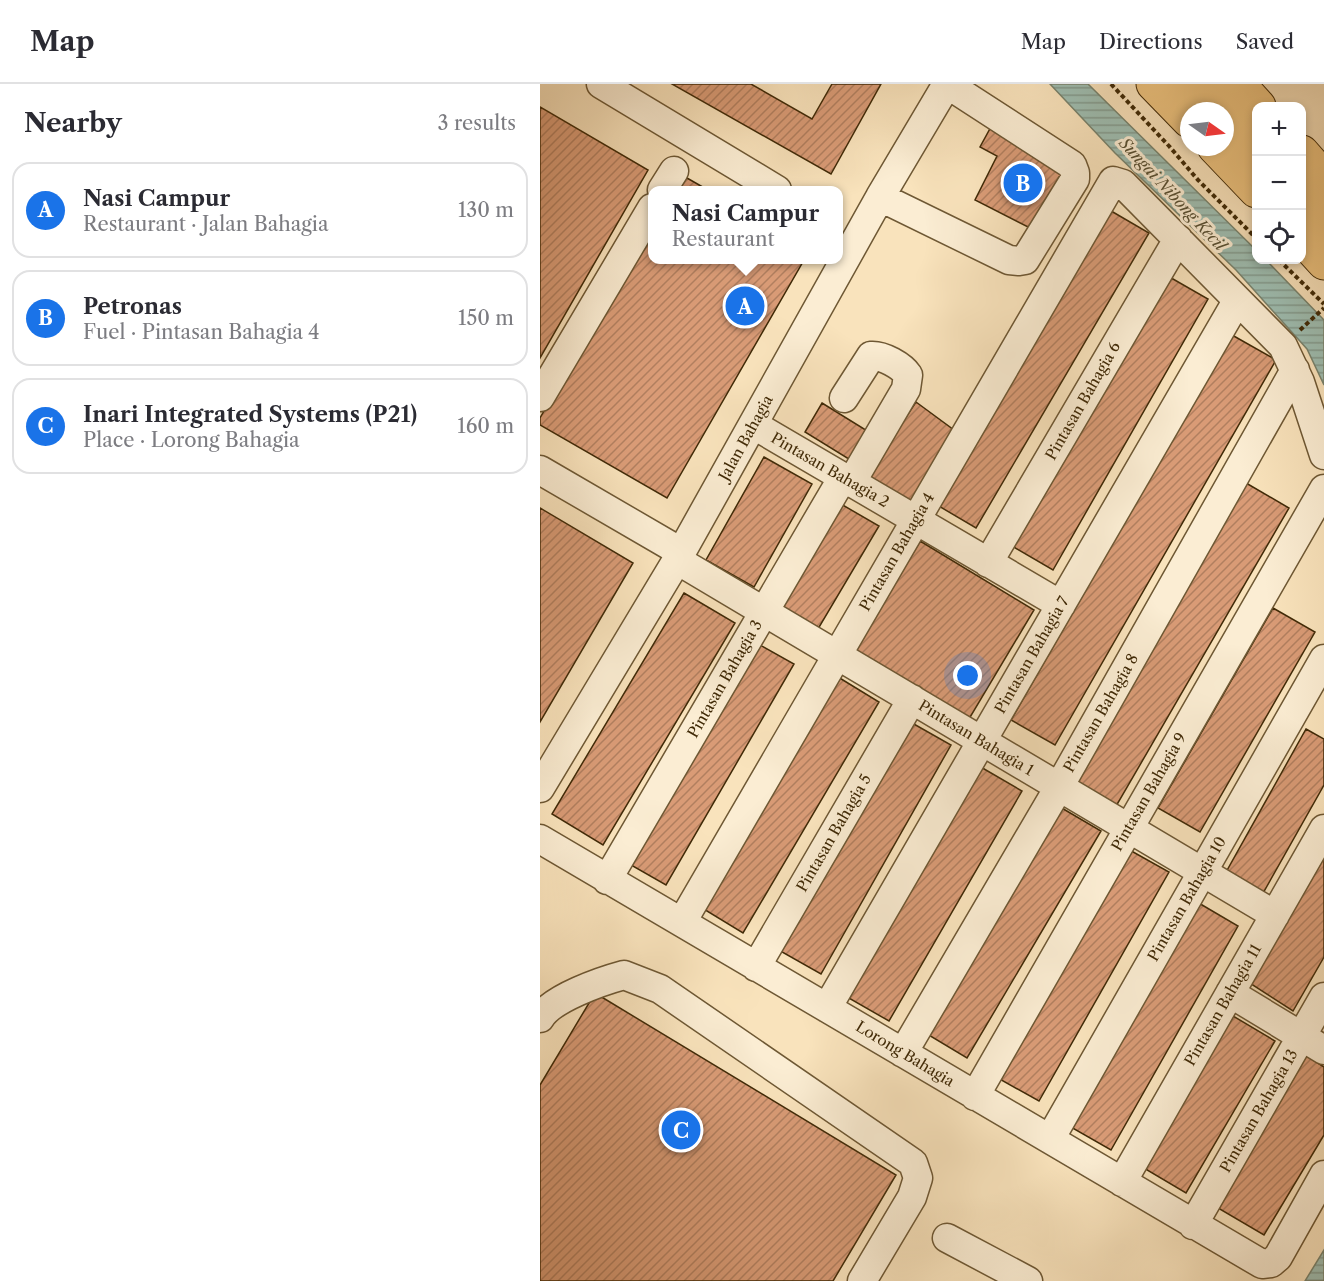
<!DOCTYPE html>
<meta charset="utf-8">
<style>
:root{--surface:#fff;--page:#f2f2f3;--text:#2b2b33;--muted:#7c7c81;--line:#e1e1e2;--accent:#1a73e8}
body{margin:0;font-family:"Libre Caslon Text",serif;background:var(--page);color:var(--text)}
.controls{position:absolute;right:18px;top:18px;display:grid;overflow:hidden;border-radius:12px;box-shadow:0 3px 9px #0003}
.controls button{width:54px;height:54px;display:grid;place-items:center;padding:0;border:0;border-bottom:2px solid var(--line);background:var(--surface);color:var(--text);font:30px sans-serif}
.compass{position:absolute;left:640px;top:18px;width:54px;height:54px;border-radius:50%;background:var(--surface);box-shadow:0 3px 9px #0003;rotate:104deg}
.you{position:absolute;left:428px;top:592px;width:21px;height:21px;margin:-15px;border:4px solid #fff;border-radius:50%;background:#1a73e8;box-shadow:0 0 0 9px #1a73e833}
.badge{display:grid;place-items:center;width:39px;height:39px;border-radius:50%;background:var(--accent);color:#fff;font-size:20px;font-weight:700}
.pin{position:absolute;translate:-50% -50%;border:3px solid #fff;box-shadow:0 2px 6px #0006}
.popup{position:absolute;left:108px;top:102px;width:195px;height:78px;box-sizing:border-box;display:grid;place-content:center;border-radius:12px;background:var(--surface);filter:drop-shadow(0 2px 4px #0005);font-size:20px;white-space:nowrap;color:var(--muted)}
.popup b{font-size:22px;color:var(--text)}
.popup::after{content:'';position:absolute;left:50%;top:100%;margin-left:-12px;border:12px solid transparent;border-top-color:var(--surface)}
.list{margin:0;padding:0;list-style:none}
h2{display:flex;justify-content:space-between;align-items:center;height:78px;margin:0;padding:0 24px;font-size:26px}
h2 small{font-size:20px;font-weight:400;color:var(--muted)}
.list li{display:grid;grid-template-columns:39px 1fr auto;gap:18px;align-items:center;box-sizing:border-box;height:96px;margin:0 12px 12px;padding:0 12px;border:2px solid var(--line);border-radius:18px}
.list b{display:block;font-size:22px;white-space:nowrap}
.list p{margin:0;font-size:20px;white-space:nowrap;color:var(--muted)}
.list em{font-size:20px;font-style:normal;color:var(--muted)}
.icon{flex:none;width:33px;height:33px;fill:none;stroke:currentColor;stroke-width:2;stroke-linecap:round;stroke-linejoin:round}
.map{position:relative;flex:none;width:784px;height:1197px;overflow:hidden}
header{display:flex;align-items:center;gap:36px;box-sizing:border-box;height:84px;padding:0 30px;background:var(--surface);border-bottom:2px solid var(--line)}
header strong{font-size:28px}
nav{display:flex;gap:33px;margin-inline-start:auto;font-size:21px}
main{display:flex}
aside{flex:1;background:var(--surface)}
.map>svg:first-child{display:block}
</style>
<header>
<strong>Map</strong>
<nav><a>Map</a><a>Directions</a><a>Saved</a></nav>
</header>
<main>
<aside>
<h2>Nearby<small>3 results</small></h2>
<ul class="list">
<li><span class="badge">A</span><div><b>Nasi Campur</b><p>Restaurant · Jalan Bahagia</p></div><em>130 m</em></li>
<li><span class="badge">B</span><div><b>Petronas</b><p>Fuel · Pintasan Bahagia 4</p></div><em>150 m</em></li>
<li><span class="badge">C</span><div><b>Inari Integrated Systems (P21)</b><p>Place · Lorong Bahagia</p></div><em>160 m</em></li>
</ul>
</aside>
<div class="map">
<svg width="784" height="1197" viewBox="0 0 784 1197">
<defs>
<pattern id="water-rules" width="6" height="5" patternUnits="userSpaceOnUse" patternTransform="scale(1.5)"><rect width="6" height="5" fill="#9ebeb2"/><path d="M0 2.5h6" fill="none" stroke="#829b8f"/></pattern>
<pattern id="building-hatch" width="6" height="6" patternUnits="userSpaceOnUse" patternTransform="scale(1.5)"><rect width="6" height="6" fill="#d99b76"/><path d="M-1 1l2-2M0 6l6-6M5 7l2-2" fill="none" stroke="#b17f5f"/></pattern>
</defs>
<rect width="100%" height="100%" fill="#f9e3bc"/>
<filter id="stains"><feTurbulence type="fractalNoise" baseFrequency=".00333" numOctaves="4"/><feColorMatrix values="0 0 0 0 .2 0 0 0 0 .09 0 0 0 0 .02 0 0 0 .5 -.17"/></filter>
<radialGradient id="worn" r=".72"><stop offset=".6" stop-color="#630" stop-opacity="0"/><stop offset="1" stop-color="#630" stop-opacity=".3"/></radialGradient>
<!-- water -->
<path fill="url(#water-rules)" stroke="#78836e" stroke-width="1.5" d="M510 0H548L716 166V176H726L784 236V301L767 265 696 186 575 69Z
M784 1166V1197H765Z"/>
<!-- building -->
<path fill="url(#building-hatch)" stroke="#402a07" stroke-width="1.5" d="M132 0H211L272 35 292 0H341L291 90Z
M0 23 108 86 0 274Z
M452 41 530 81 496 147 435 116 457 72 440 63Z
M140 90 168 106H130Z
M566 124 609 149 436 444 392 418Z
M112 138V176H264L127 414 0 341V334Z
M626 191 668 215 513 486 472 462Z
M692 251 736 276 515 661 471 636Z
M376 318 418 349 376 420 323 397Z
M282 319 329 348 312 377 265 348Z
M224 373 272 400 214 503 166 476Z
M706 399 749 424 575 724 532 699Z
M294 416 339 442 278 545 233 518Z
M0 424 93 479 0 638Z
M380 457 494 526 429 635 315 567Z
M144 509 195 539 63 761 12 730Z
M733 524 775 548 660 748 618 724Z
M211 556 254 580 126 801 84 777Z
M298 593 339 618 203 849 162 824Z
M365 635 411 661 281 890 235 864Z
M766 645 784 655V701L722 811 685 790Z
M439 682 482 707 349 937 307 913Z
M520 723 561 747 427 974 387 950Z
M784 758V873L753 927 705 896Z
M586 764 629 788 499 1017 456 993Z
M657 818 698 842 571 1066 529 1042Z
M55 909 356 1091 293 1197H0V1001Z
M688 929 735 957 646 1109 597 1080Z
M764 970 784 983V1051L724 1151 678 1124Z"/>
<g fill="none" stroke-linecap="round" stroke-linejoin="round">
<!-- minor casing -->
<g stroke="#6e5834" stroke-width="31">
<path id="minor" d="M61 0 237 106
M122 106 134 87
M0 313 112 124
M304 314 331 272C343 271 362 282 368 291L366 305 311 399
M214 341 521 521
M0 386 141 468
M137 476 735 831
M448 479 638 155
M0 704 137 476 340 113 407 0 532 81 535 89V95L485 176 479 177 469 176 340 113
M0 755 722 1180 731 1179 738 1173 784 1091
M67 796 303 393
M142 838 573 97 583 100 743 262 760 298 784 371
M216 883 372 615
M690 909 784 966
M287 924 697 217
M0 934C12 914 62 897 84 891L120 905 373 1079 378 1094 372 1113 322 1197
M363 969 519 703 755 286
M435 1012 784 405
M510 1055 784 575
M582 1098 784 745
M653 1141 784 913
M407 1154 488 1197"/>
</g>
<!-- major casing -->
<g stroke="#402a07" stroke-width="35">
<path id="major" d="M613 0 649 37
M699 0 719 22
M674 63 716 107
M762 68 784 93
M762 155 784 179"/>
</g>
<!-- highway casing -->
<g stroke="#402a07" stroke-width="35">
<path id="highway" d="M638 0 663 27
M676 0 716 43
M685 49 716 81
M762 91 784 113
M762 126 784 149"/>
</g>
<!-- path -->
<path stroke="#402a07" stroke-width="4" stroke-dasharray="4.5 3" stroke-linecap="butt" d="M571 0 629 62 658 96 716 154
M739 176 784 220
M760 246 784 224"/>
<!-- minor -->
<use href="#minor" stroke="#fbedd3" stroke-width="28"/>
<!-- major -->
<use href="#major" stroke="#ecc27e" stroke-width="33"/>
<!-- highway -->
<use href="#highway" stroke="#ecc27e" stroke-width="33"/>
</g>
<g text-anchor="middle" stroke-width="6" stroke-linejoin="round" paint-order="stroke">
<!-- street labels -->
<g font-size="15" fill="#402a07" stroke="#fbedd3">
<text transform="translate(543 317) rotate(-60)" y="5">Pintasan Bahagia 6</text>
<text transform="translate(206 354) rotate(-61)" y="5">Jalan Bahagia</text>
<text transform="translate(290 386) rotate(30)" y="5">Pintasan Bahagia 2</text>
<text transform="translate(357 468) rotate(-60)" y="5">Pintasan Bahagia 4</text>
<text transform="translate(492 571) rotate(-60)" y="5">Pintasan Bahagia 7</text>
<text transform="translate(185 595) rotate(-60)" y="5">Pintasan Bahagia 3</text>
<text transform="translate(561 629) rotate(-60)" y="5">Pintasan Bahagia 8</text>
<text transform="translate(436 654) rotate(31)" y="5">Pintasan Bahagia 1</text>
<text transform="translate(609 708) rotate(-60)" y="5">Pintasan Bahagia 9</text>
<text transform="translate(294 749) rotate(-60)" y="5">Pintasan Bahagia 5</text>
<text transform="translate(647 815) rotate(-60)" y="5">Pintasan Bahagia 10</text>
<text transform="translate(683 921) rotate(-60)" y="5">Pintasan Bahagia 11</text>
<text transform="translate(365 970) rotate(31)" y="5">Lorong Bahagia</text>
<text transform="translate(719 1027) rotate(-60)" y="5">Pintasan Bahagia 13</text>
</g>
<!-- water labels -->
<g font-size="16" font-style="italic" fill="#584f32" stroke="#fbedd3">
<text transform="translate(633 110) rotate(47)" y="6">Sungai Nibong Kecil</text>
</g>
</g>
<rect width="100%" height="100%" filter="url(#stains)"/>
<rect width="100%" height="100%" fill="url(#worn)"/>
</svg>
<div class="controls">
<button>+</button>
<button>−</button>
<button><svg class="icon" aria-label="locate" viewBox="0 0 24 24"><circle cx="12" cy="12" r="6"/><path d="M12 2v4M12 18v4M2 12h4M18 12h4"/></svg></button>
</div>
<svg class="compass" viewBox="-18 -18 36 36"><path d="M0-13l5 13h-10z" fill="#e53935"/><path d="M0 13l5-13h-10z" fill="#7c7c81"/></svg>
<div class="you"></div>
<div class="pin badge" style="left:205px;top:222px">A</div>
<div class="popup"><b>Nasi Campur</b>Restaurant</div>
<div class="pin badge" style="left:483px;top:99px">B</div>
<div class="pin badge" style="left:141px;top:1046px">C</div>
</div>
</main>
